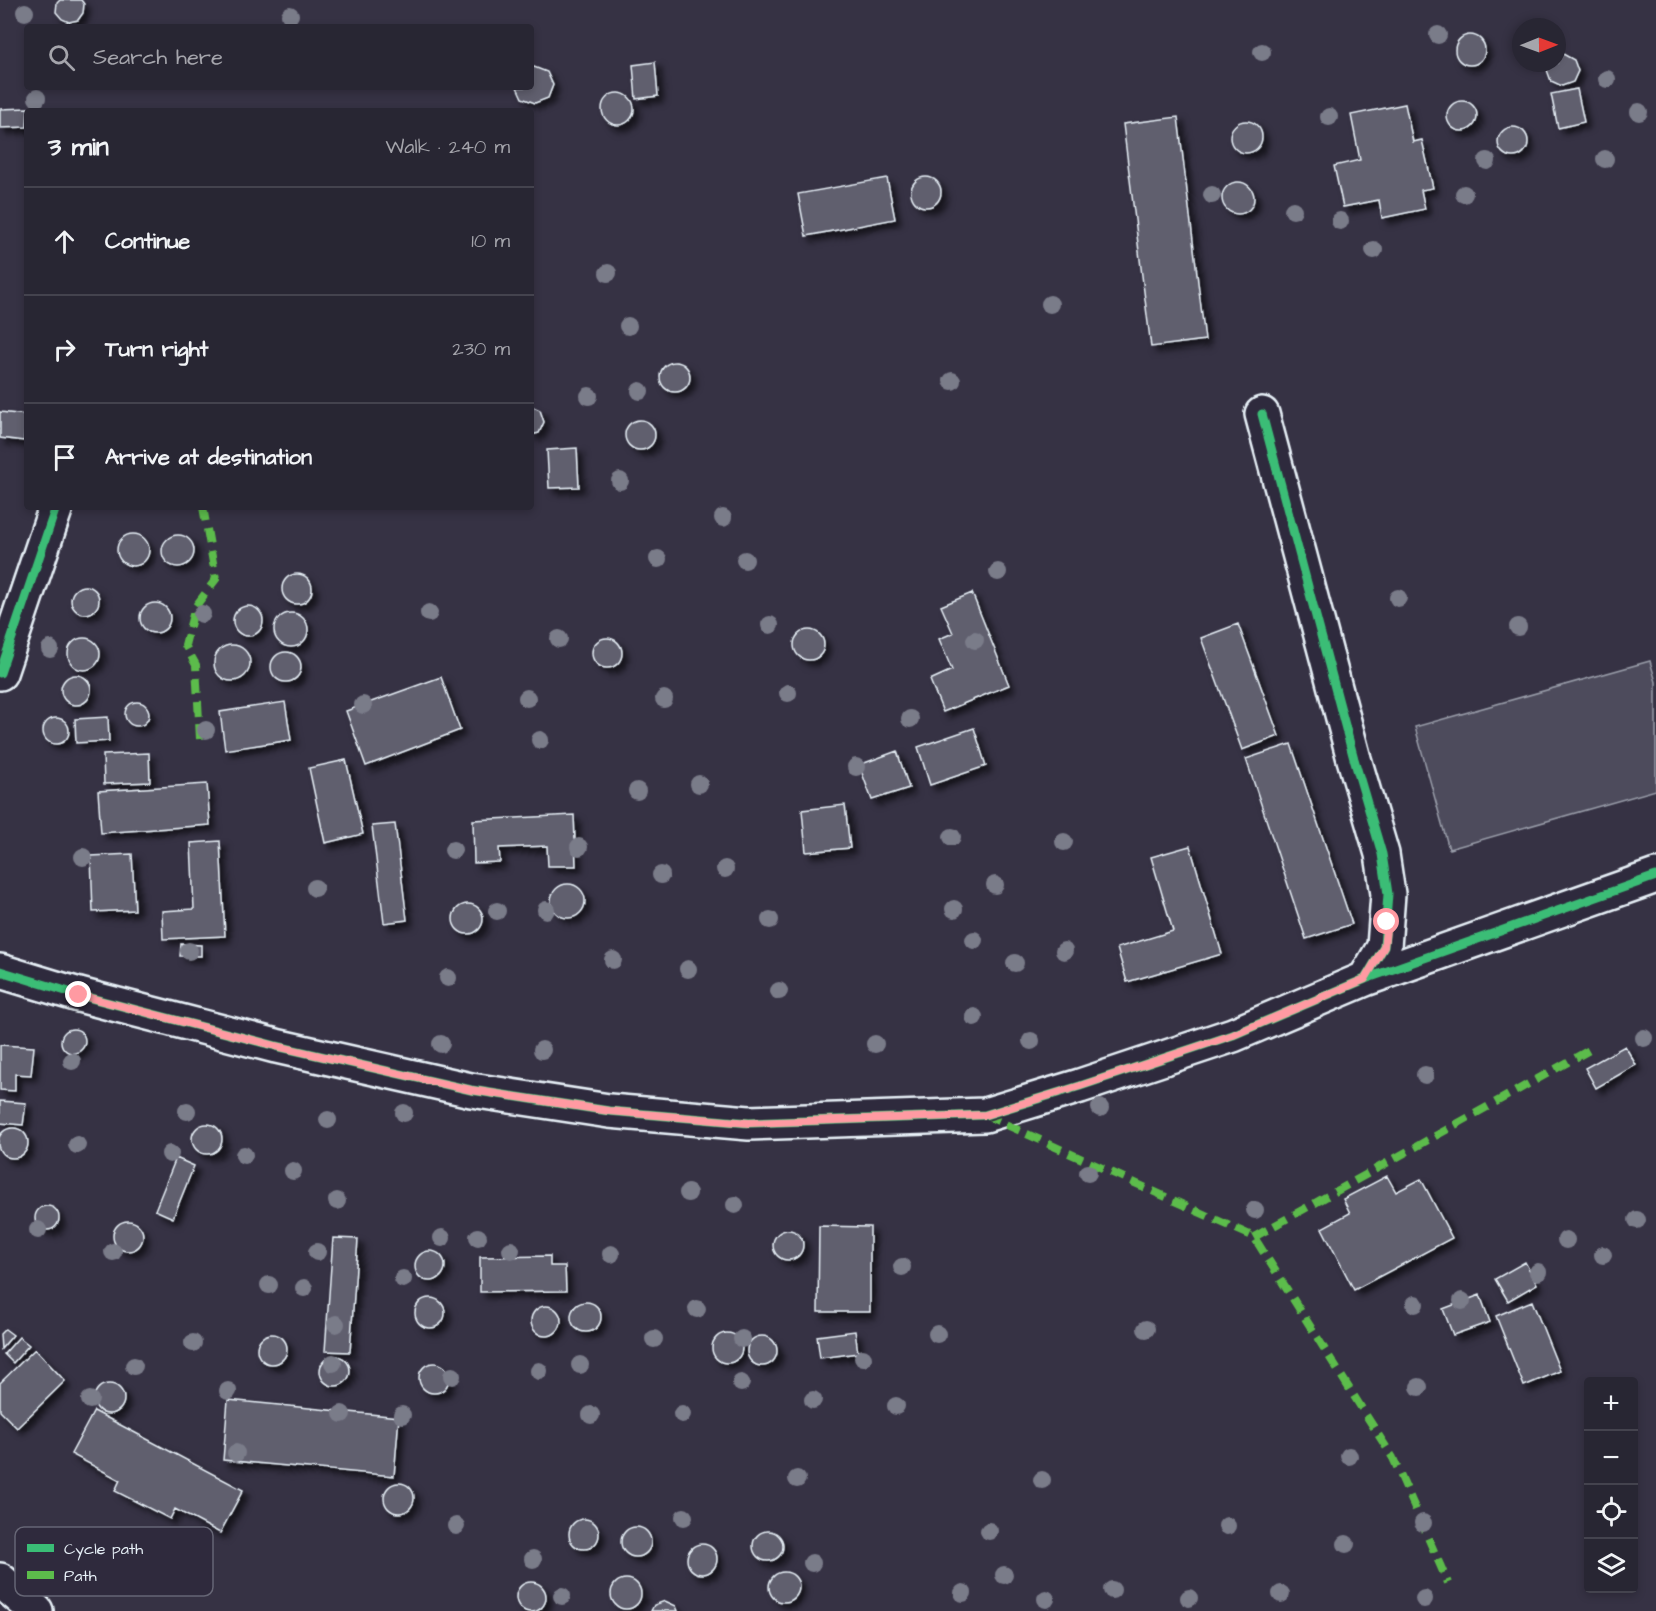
<!DOCTYPE html>
<meta charset="utf-8">
<style>
:root{--surface:#282633;--page:#34323f;--text:#f1f3f6;--muted:#a5a5ac;--line:#44434e}
body{margin:0;font-family:"Architects Daughter",sans-serif;background:var(--page);color:var(--text)}
.controls{position:absolute;right:18px;bottom:18px;display:grid;overflow:hidden;border-radius:6px;box-shadow:0 3px 9px #0003}
.controls button{width:54px;height:54px;display:grid;place-items:center;padding:0;border:0;border-bottom:2px solid var(--line);background:var(--surface);color:var(--text);font:30px sans-serif}
.compass{position:absolute;left:1512px;top:18px;width:54px;height:54px;border-radius:50%;background:var(--surface);box-shadow:0 3px 9px #0003;rotate:89deg}
.stop{position:absolute;width:18px;height:18px;margin:-14px;border:4px solid #ff9aa2;border-radius:50%;background:#fff}
.stop.end{background:#ff9aa2;border-color:#fff;box-shadow:0 2px 6px #0008}
.list{margin:0;padding:0;list-style:none}
h2{display:flex;justify-content:space-between;align-items:center;height:78px;margin:0;padding:0 24px;font-size:26px}
h2 small{font-size:20px;font-weight:400;color:var(--muted)}
.list li{display:grid;grid-template-columns:39px 1fr auto;gap:18px;align-items:center;box-sizing:border-box;height:108px;padding:0 24px;border-top:2px solid var(--line)}
.list b{display:block;font-size:22px;white-space:nowrap}
.list em{font-size:20px;font-style:normal;color:var(--muted)}
.icon{flex:none;width:33px;height:33px;fill:none;stroke:currentColor;stroke-width:2;stroke-linecap:round;stroke-linejoin:round}
.map{position:relative;flex:none;width:1656px;height:1611px;overflow:hidden}
.search{position:absolute;background:var(--surface);box-shadow:0 3px 9px #0003;left:24px;top:24px;width:510px;height:66px;display:flex;align-items:center;gap:15px;box-sizing:border-box;padding:0 21px;border-radius:6px;color:var(--muted);font-size:22px}
.panel{position:absolute;background:var(--surface);box-shadow:0 3px 9px #0003;left:24px;top:108px;width:510px;height:402px;border-radius:6px}
.map>svg:first-child{display:block}
</style>
<div class="map">
<svg width="1656" height="1611" viewBox="0 0 1656 1611">
<defs>
<filter id="shadow"><feDropShadow dx="5.5" dy="5.5" stdDeviation="3" flood-color="#0009"/></filter>
</defs>
<rect width="100%" height="100%" fill="#363244"/>
<filter id="ink" filterUnits="userSpaceOnUse"><feTurbulence type="fractalNoise" baseFrequency=".0167" numOctaves="2"/><feDisplacementMap in="SourceGraphic" scale="12" xChannelSelector="R" yChannelSelector="G"/><feConvolveMatrix kernelMatrix="1 2 1 2 8 2 1 2 1" color-interpolation-filters="sRGB"/></filter>
<g filter="url(#ink)">
<!-- green -->
<path fill="#4d4b5c" stroke="#9a9eaa" stroke-width="1.5" d="M1650 661 1656 682V790L1449 849 1415 727Z"/>
<!-- building -->
<path fill="#605e6e" stroke="#e8f1f8" stroke-width="1.5" filter="url(#shadow)" d="M60 0H81L84 4 83 13 78 20 69 22 62 19 56 12 57 3Z
M1455 50a15 15 0 1 1 30 0a15 15 0 1 1-30 0Z
M1563 54 1574 60 1578 71 1573 82 1562 86 1551 81 1547 70 1550 63H1557V56Z
M655 62 658 96 636 99 633 65Z
M534 67 547 72 553 85 548 98 535 103 522 98 517 87H531V68Z
M1577 89 1584 122 1558 128 1551 94Z
M602 109a16 16 0 1 1 32 0a16 16 0 1 1-32 0Z
M1447 116a15 15 0 1 1 30 0a15 15 0 1 1-30 0Z
M1405 104 1413 142 1422 140 1433 188 1421 190 1425 209 1382 218 1379 200 1343 207 1334 166 1360 160 1351 115Z
M28 108 27 127 0 128V109Z
M1178 117 1205 340 1151 347 1123 124Z
M1230 137a16 16 0 1 1 32 0a16 16 0 1 1-32 0Z
M1498 142a15 15 0 1 1 30 0a15 15 0 1 1-30 0Z
M911 192a15 15 0 1 1 30 0a15 15 0 1 1-30 0Z
M887 178 895 219 806 236 798 194Z
M1222 198a16 16 0 1 1 32 0a16 16 0 1 1-32 0Z
M660 377a15 15 0 1 1 30 0a15 15 0 1 1-30 0Z
M531 406 540 410 544 422 539 433 531 435Z
M0 412 26 415 24 441 0 438Z
M625 435a15 15 0 1 1 30 0a15 15 0 1 1-30 0Z
M577 448 579 487 549 488 547 450Z
M117 550a16 16 0 1 1 32 0a16 16 0 1 1-32 0Z
M162 551a16 16 0 1 1 32 0a16 16 0 1 1-32 0Z
M282 589a15 15 0 1 1 30 0a15 15 0 1 1-30 0Z
M71 600a14 14 0 1 1 28 0a14 14 0 1 1-28 0Z
M972 593 1009 685 943 712 930 680 952 670 939 639 953 633 941 606Z
M140 618a15 15 0 1 1 30 0a15 15 0 1 1-30 0Z
M233 621a15 15 0 1 1 30 0a15 15 0 1 1-30 0Z
M274 630a17 17 0 1 1 34 0a17 17 0 1 1-34 0Z
M1238 624 1279 736 1242 750 1201 638Z
M794 645a15 15 0 1 1 30 0a15 15 0 1 1-30 0Z
M68 654a16 16 0 1 1 32 0a16 16 0 1 1-32 0Z
M592 653a15 15 0 1 1 30 0a15 15 0 1 1-30 0Z
M214 663a18 18 0 1 1 36 0a18 18 0 1 1-36 0Z
M271 667a15 15 0 1 1 30 0a15 15 0 1 1-30 0Z
M61 690a15 15 0 1 1 30 0a15 15 0 1 1-30 0Z
M441 677 460 730 366 766 346 711Z
M125 714a12 12 0 1 1 24 0a12 12 0 1 1-24 0Z
M285 702 291 740 225 750 220 712Z
M108 717 109 741 76 743 75 719Z
M43 731a13 13 0 1 1 26 0a13 13 0 1 1-26 0Z
M974 728 986 766 930 785 918 747Z
M1291 744 1352 924 1306 939 1246 759Z
M897 751 909 788 872 800 859 765Z
M149 753 150 782 104 784 103 755Z
M346 760 363 834 325 843 309 768Z
M207 784 210 825 101 833 98 791Z
M845 805 850 848 806 852 802 810Z
M574 815 576 866H548L547 846 499 848 500 862 474 863 473 820Z
M395 824 407 920 384 923 372 826Z
M220 841 225 936 163 939 162 911 194 909 191 843Z
M1190 846 1222 954 1127 982 1117 948 1173 931 1151 857Z
M132 854 135 910 93 912 91 856Z
M551 901a17 17 0 1 1 34 0a17 17 0 1 1-34 0Z
M453 919a15 15 0 1 1 30 0a15 15 0 1 1-30 0Z
M181 944 201 945V956H180Z
M61 1041a12 12 0 1 1 24 0a12 12 0 1 1-24 0Z
M0 1045 34 1047 31 1075 15 1074V1091L0 1090Z
M1625 1046 1636 1065 1596 1088 1585 1068Z
M0 1101 26 1103 23 1125 0 1123Z
M192 1139a15 15 0 1 1 30 0a15 15 0 1 1-30 0Z
M-2 1143a15 15 0 1 1 30 0a15 15 0 1 1-30 0Z
M176 1158 194 1166 173 1218 155 1210Z
M1387 1176 1396 1192 1421 1179 1452 1238 1354 1290 1322 1228 1350 1213 1343 1199Z
M35 1218a12 12 0 1 1 24 0a12 12 0 1 1-24 0Z
M113 1236a15 15 0 1 1 30 0a15 15 0 1 1-30 0Z
M819 1226 870 1227V1312H818Z
M773 1245a15 15 0 1 1 30 0a15 15 0 1 1-30 0Z
M333 1238 358 1239 350 1352 325 1351Z
M415 1266a15 15 0 1 1 30 0a15 15 0 1 1-30 0Z
M550 1256V1266H565L566 1291 480 1292V1257Z
M1525 1262 1537 1284 1508 1301 1495 1279Z
M1480 1295 1490 1322 1453 1335 1443 1309Z
M415 1313a15 15 0 1 1 30 0a15 15 0 1 1-30 0Z
M1532 1301 1560 1371 1524 1386 1496 1316Z
M571 1317a15 15 0 1 1 30 0a15 15 0 1 1-30 0Z
M531 1321a15 15 0 1 1 30 0a15 15 0 1 1-30 0Z
M5 1329 13 1335 1 1349 0 1334Z
M855 1331 858 1353 820 1358 817 1336Z
M712 1348a15 15 0 1 1 30 0a15 15 0 1 1-30 0Z
M257 1349a15 15 0 1 1 30 0a15 15 0 1 1-30 0Z
M747 1351a15 15 0 1 1 30 0a15 15 0 1 1-30 0Z
M19 1337 29 1345 13 1363 4 1354Z
M35 1349 65 1381 17 1428 0 1411V1383Z
M320 1371a15 15 0 1 1 30 0a15 15 0 1 1-30 0Z
M419 1378a15 15 0 1 1 30 0a15 15 0 1 1-30 0Z
M94 1399a15 15 0 1 1 30 0a15 15 0 1 1-30 0Z
M228 1400 399 1417 394 1476 223 1460Z
M94 1411 243 1490 220 1533 175 1509 170 1519 115 1491 120 1480 71 1454Z
M384 1498a15 15 0 1 1 30 0a15 15 0 1 1-30 0Z
M569 1534a15 15 0 1 1 30 0a15 15 0 1 1-30 0Z
M621 1542a15 15 0 1 1 30 0a15 15 0 1 1-30 0Z
M753 1546a15 15 0 1 1 30 0a15 15 0 1 1-30 0Z
M687 1559a15 15 0 1 1 30 0a15 15 0 1 1-30 0Z
M769 1587a15 15 0 1 1 30 0a15 15 0 1 1-30 0Z
M611 1594a15 15 0 1 1 30 0a15 15 0 1 1-30 0Z
M516 1597a15 15 0 1 1 30 0a15 15 0 1 1-30 0Z
M665 1601 676 1606 678 1611H651L654 1605Z"/>
<g fill="none" stroke-linecap="round" stroke-linejoin="round">
<!-- minor casing -->
<g stroke="#e8f1f8" stroke-width="38">
<path id="minor" d="M1262 414 1354 759 1382 854 1388 894 1384 947 1365 979
M0 673 56 507
M0 971 79 995 276 1046 471 1090 609 1111 749 1123 985 1115 1080 1086 1233 1035 1365 979 1656 876
M0 1580 36 1611"/>
</g>
<!-- minor -->
<use href="#minor" stroke="#2f2a3d" stroke-width="33"/>
<!-- quiet -->
<path stroke="#5cbc4b" stroke-width="8" stroke-dasharray="15 8" stroke-linecap="butt" d="M200 739 196 665 185 645 195 607 216 579 203 507
M985 1115 1254 1237 1393 1458 1448 1583
M1254 1237 1593 1048"/>
<!-- cycleway casing -->
<g stroke="#2f2a3d" stroke-width="13">
<path id="cycleway" d="M1262 414 1354 759 1382 854 1388 894 1384 947 1365 979
M0 673 56 507
M0 971 79 995 276 1046 471 1090 609 1111 749 1123 985 1115 1080 1086 1233 1035 1365 979 1656 876"/>
</g>
<!-- cycleway -->
<use href="#cycleway" stroke="#3abd76" stroke-width="9"/>
</g>
<!-- trees -->
<g fill="#7a7b89">
<circle cx="25" cy="12" r="9"/>
<circle cx="290" cy="15" r="9"/>
<circle cx="1438" cy="35" r="9"/>
<circle cx="1262" cy="52" r="9"/>
<circle cx="1607" cy="79" r="9"/>
<circle cx="37" cy="98" r="9"/>
<circle cx="1639" cy="112" r="9"/>
<circle cx="1329" cy="117" r="9"/>
<circle cx="1605" cy="159" r="9"/>
<circle cx="1487" cy="161" r="9"/>
<circle cx="1464" cy="194" r="9"/>
<circle cx="1212" cy="195" r="9"/>
<circle cx="1293" cy="210" r="9"/>
<circle cx="1340" cy="221" r="9"/>
<circle cx="1374" cy="250" r="9"/>
<circle cx="608" cy="273" r="9"/>
<circle cx="1050" cy="304" r="9"/>
<circle cx="628" cy="326" r="9"/>
<circle cx="952" cy="381" r="9"/>
<circle cx="640" cy="391" r="9"/>
<circle cx="589" cy="396" r="9"/>
<circle cx="620" cy="481" r="9"/>
<circle cx="723" cy="518" r="9"/>
<circle cx="658" cy="559" r="9"/>
<circle cx="745" cy="560" r="9"/>
<circle cx="998" cy="572" r="9"/>
<circle cx="1398" cy="598" r="9"/>
<circle cx="429" cy="613" r="9"/>
<circle cx="202" cy="614" r="9"/>
<circle cx="770" cy="625" r="9"/>
<circle cx="1518" cy="627" r="9"/>
<circle cx="559" cy="639" r="9"/>
<circle cx="975" cy="640" r="9"/>
<circle cx="50" cy="649" r="9"/>
<circle cx="788" cy="693" r="9"/>
<circle cx="527" cy="698" r="9"/>
<circle cx="664" cy="699" r="9"/>
<circle cx="363" cy="705" r="9"/>
<circle cx="910" cy="719" r="9"/>
<circle cx="206" cy="730" r="9"/>
<circle cx="540" cy="740" r="9"/>
<circle cx="856" cy="767" r="9"/>
<circle cx="699" cy="784" r="9"/>
<circle cx="637" cy="791" r="9"/>
<circle cx="952" cy="837" r="9"/>
<circle cx="1064" cy="842" r="9"/>
<circle cx="579" cy="847" r="9"/>
<circle cx="453" cy="850" r="9"/>
<circle cx="83" cy="857" r="9"/>
<circle cx="725" cy="869" r="9"/>
<circle cx="661" cy="875" r="9"/>
<circle cx="995" cy="885" r="9"/>
<circle cx="315" cy="888" r="9"/>
<circle cx="954" cy="909" r="9"/>
<circle cx="546" cy="910" r="9"/>
<circle cx="497" cy="911" r="9"/>
<circle cx="770" cy="920" r="9"/>
<circle cx="974" cy="940" r="9"/>
<circle cx="189" cy="951" r="9"/>
<circle cx="1064" cy="951" r="9"/>
<circle cx="613" cy="960" r="9"/>
<circle cx="1015" cy="963" r="9"/>
<circle cx="688" cy="969" r="9"/>
<circle cx="448" cy="978" r="9"/>
<circle cx="779" cy="991" r="9"/>
<circle cx="974" cy="1017" r="9"/>
<circle cx="1644" cy="1038" r="9"/>
<circle cx="1031" cy="1041" r="9"/>
<circle cx="441" cy="1044" r="9"/>
<circle cx="875" cy="1044" r="9"/>
<circle cx="542" cy="1050" r="9"/>
<circle cx="72" cy="1061" r="9"/>
<circle cx="1425" cy="1075" r="9"/>
<circle cx="1100" cy="1108" r="9"/>
<circle cx="187" cy="1111" r="9"/>
<circle cx="404" cy="1113" r="9"/>
<circle cx="328" cy="1120" r="9"/>
<circle cx="77" cy="1145" r="9"/>
<circle cx="170" cy="1154" r="9"/>
<circle cx="244" cy="1155" r="9"/>
<circle cx="293" cy="1171" r="9"/>
<circle cx="1088" cy="1173" r="9"/>
<circle cx="688" cy="1193" r="9"/>
<circle cx="337" cy="1201" r="9"/>
<circle cx="735" cy="1205" r="9"/>
<circle cx="1255" cy="1210" r="9"/>
<circle cx="1637" cy="1220" r="9"/>
<circle cx="38" cy="1230" r="9"/>
<circle cx="478" cy="1237" r="9"/>
<circle cx="442" cy="1238" r="9"/>
<circle cx="1566" cy="1240" r="9"/>
<circle cx="511" cy="1250" r="9"/>
<circle cx="113" cy="1252" r="9"/>
<circle cx="317" cy="1252" r="9"/>
<circle cx="611" cy="1254" r="9"/>
<circle cx="1603" cy="1255" r="9"/>
<circle cx="902" cy="1267" r="9"/>
<circle cx="1538" cy="1272" r="9"/>
<circle cx="403" cy="1279" r="9"/>
<circle cx="269" cy="1285" r="9"/>
<circle cx="304" cy="1288" r="9"/>
<circle cx="1462" cy="1301" r="9"/>
<circle cx="1415" cy="1304" r="9"/>
<circle cx="697" cy="1309" r="9"/>
<circle cx="336" cy="1324" r="9"/>
<circle cx="1146" cy="1329" r="9"/>
<circle cx="937" cy="1334" r="9"/>
<circle cx="654" cy="1339" r="9"/>
<circle cx="742" cy="1339" r="9"/>
<circle cx="193" cy="1343" r="9"/>
<circle cx="863" cy="1358" r="9"/>
<circle cx="333" cy="1363" r="9"/>
<circle cx="580" cy="1365" r="9"/>
<circle cx="134" cy="1366" r="9"/>
<circle cx="539" cy="1371" r="9"/>
<circle cx="452" cy="1376" r="9"/>
<circle cx="741" cy="1383" r="9"/>
<circle cx="1419" cy="1387" r="9"/>
<circle cx="228" cy="1391" r="9"/>
<circle cx="90" cy="1400" r="9"/>
<circle cx="813" cy="1400" r="9"/>
<circle cx="896" cy="1406" r="9"/>
<circle cx="342" cy="1414" r="9"/>
<circle cx="682" cy="1414" r="9"/>
<circle cx="402" cy="1415" r="9"/>
<circle cx="591" cy="1415" r="9"/>
<circle cx="236" cy="1453" r="9"/>
<circle cx="1349" cy="1456" r="9"/>
<circle cx="797" cy="1479" r="9"/>
<circle cx="1042" cy="1480" r="9"/>
<circle cx="684" cy="1517" r="9"/>
<circle cx="1423" cy="1523" r="9"/>
<circle cx="456" cy="1526" r="9"/>
<circle cx="1227" cy="1526" r="9"/>
<circle cx="989" cy="1531" r="9"/>
<circle cx="1346" cy="1544" r="9"/>
<circle cx="533" cy="1559" r="9"/>
<circle cx="812" cy="1563" r="9"/>
<circle cx="1004" cy="1575" r="9"/>
<circle cx="1112" cy="1590" r="9"/>
<circle cx="963" cy="1593" r="9"/>
<circle cx="1281" cy="1594" r="9"/>
<circle cx="562" cy="1596" r="9"/>
<circle cx="1189" cy="1598" r="9"/>
<circle cx="1046" cy="1599" r="9"/>
<circle cx="1424" cy="1599" r="9"/>
</g>
</g>
<g fill="none" stroke-linecap="round" stroke-linejoin="round" filter="url(#ink)">
<!-- route -->
<path stroke="#ff9aa2" stroke-width="8" d="M79 995 276 1046 471 1090 609 1111 749 1123 985 1115 1080 1086 1233 1035 1365 979 1384 947 1387 922"/>
</g>
<!-- legend -->
<rect x="15" y="1527" width="198" height="69" rx="9" fill="#2f2a3d" stroke="#666675" stroke-width="1.5"/>
<rect x="27" y="1544" width="27" height="8" fill="#3abd76"/>
<rect x="27" y="1571" width="27" height="8" fill="#5cbc4b"/>
<g font-size="16" fill="#e8f1f8">
<text x="64" y="1554">Cycle path</text>
<text x="64" y="1581">Path</text>
</g>
</svg>
<div class="controls">
<button>+</button>
<button>−</button>
<button><svg class="icon" aria-label="locate" viewBox="0 0 24 24"><circle cx="12" cy="12" r="6"/><path d="M12 2v4M12 18v4M2 12h4M18 12h4"/></svg></button>
<button><svg class="icon" aria-label="layers" viewBox="0 0 24 24"><path d="M12 4l9 5-9 5-9-5zM3 14l9 5 9-5"/></svg></button>
</div>
<svg class="compass" viewBox="-18 -18 36 36"><path d="M0-13l5 13h-10z" fill="#e53935"/><path d="M0 13l5-13h-10z" fill="#a5a5ac"/></svg>
<div class="stop" style="left:1387px;top:922px"></div>
<div class="stop end" style="left:79px;top:995px"></div>
<div class="search"><svg class="icon" aria-label="search" viewBox="0 0 24 24"><circle cx="10" cy="10" r="6"/><path d="M15 15l6 6"/></svg>Search here</div>
<section class="panel">
<h2>3 min<small>Walk · 240 m</small></h2>
<ul class="list">
<li><svg class="icon" aria-label="ahead" viewBox="0 0 24 24"><path d="M12 20V5M6 11l6-6 6 6"/></svg><div><b>Continue</b></div><em>10 m</em></li>
<li><svg class="icon" aria-label="right" viewBox="0 0 24 24"><path d="M7 20v-9h11M14 6l5 5-5 5"/></svg><div><b>Turn right</b></div><em>230 m</em></li>
<li><svg class="icon" aria-label="arrive" viewBox="0 0 24 24"><path d="M6 21V4h12l-3 4 3 4H6"/></svg><div><b>Arrive at destination</b></div></li>
</ul>
</section>
</div>
